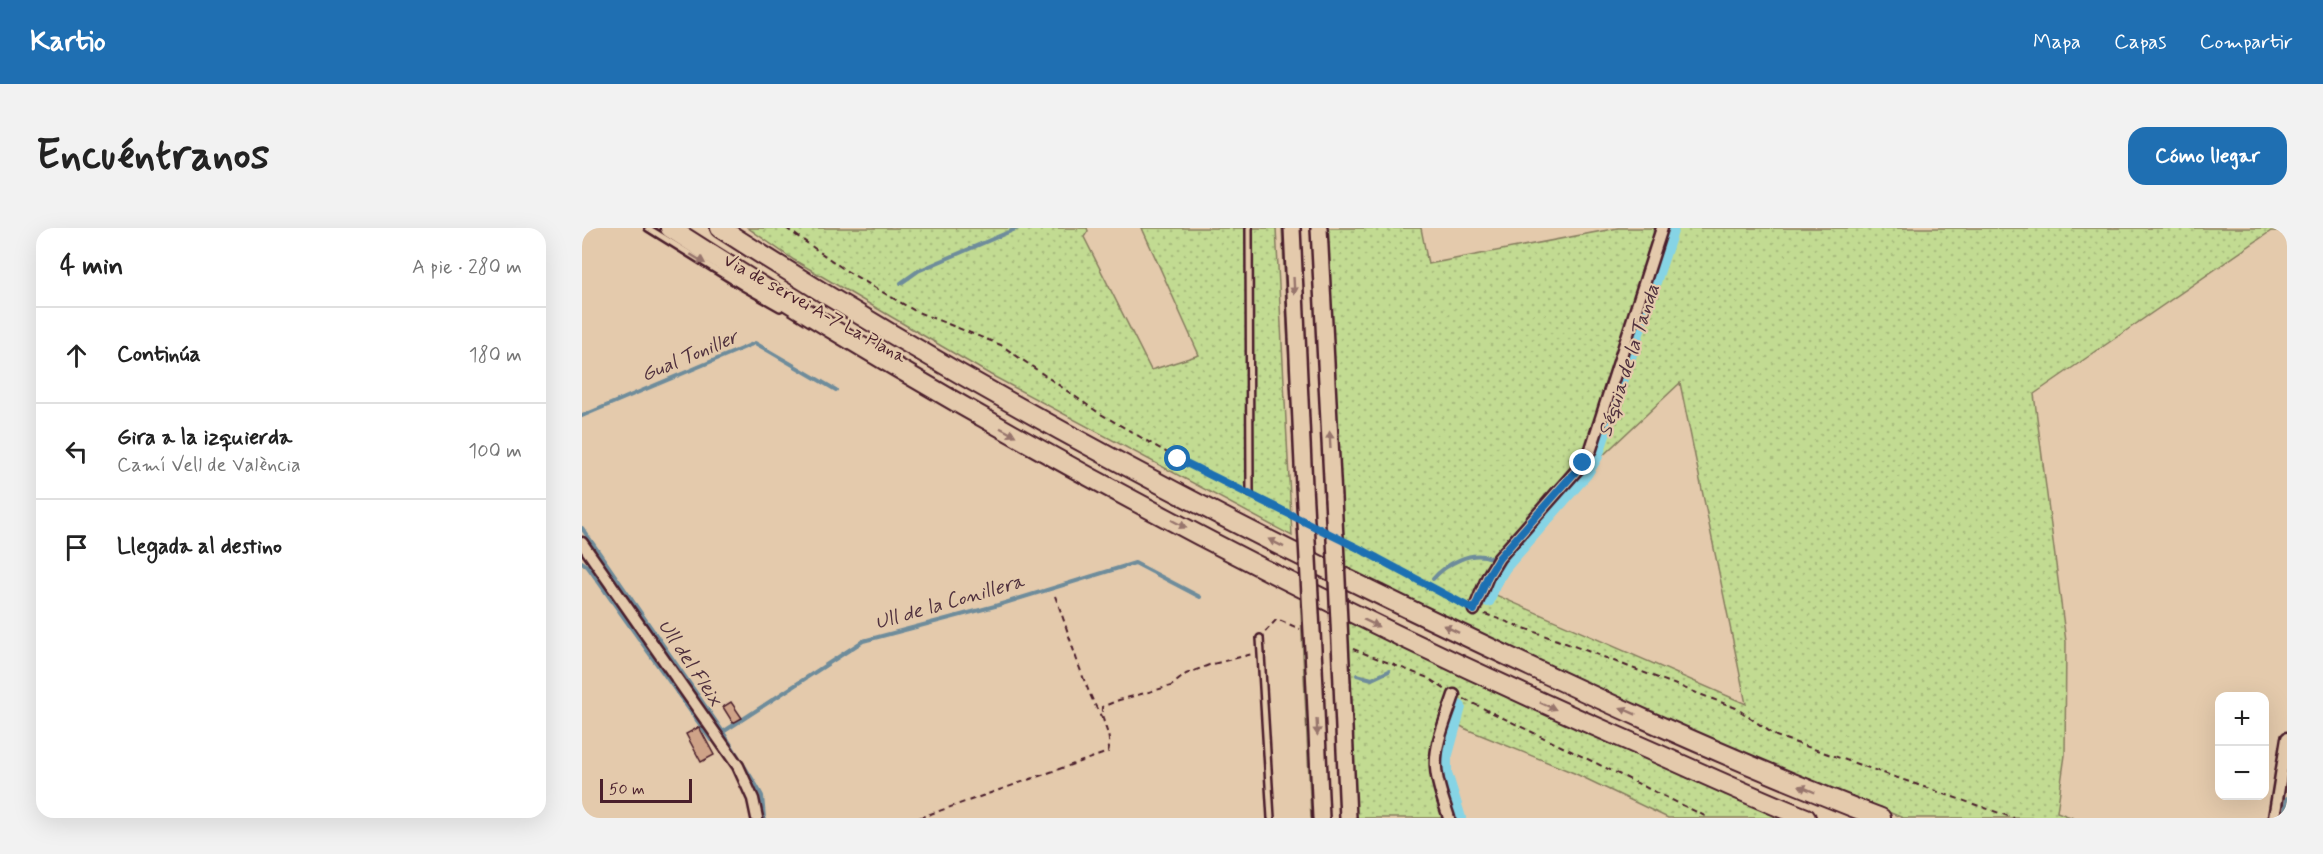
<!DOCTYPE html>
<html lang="es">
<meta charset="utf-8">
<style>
:root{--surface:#fff;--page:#f2f2f2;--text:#222;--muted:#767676;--line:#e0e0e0;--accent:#1f6fb2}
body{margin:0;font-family:Mynerve,sans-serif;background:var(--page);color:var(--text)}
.controls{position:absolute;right:18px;bottom:18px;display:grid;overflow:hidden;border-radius:12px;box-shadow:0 6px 24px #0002}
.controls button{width:54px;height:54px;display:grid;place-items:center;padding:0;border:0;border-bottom:2px solid var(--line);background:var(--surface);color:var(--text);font:30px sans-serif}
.scale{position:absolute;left:18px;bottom:15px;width:92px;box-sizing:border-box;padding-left:6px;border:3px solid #4a1f2b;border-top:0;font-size:16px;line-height:21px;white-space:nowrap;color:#4a1f2b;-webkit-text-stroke:4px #e4caac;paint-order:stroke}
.stop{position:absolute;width:18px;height:18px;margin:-14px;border:4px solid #1f6fb2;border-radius:50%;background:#fff}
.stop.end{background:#1f6fb2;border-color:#fff;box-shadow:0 2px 6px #0008}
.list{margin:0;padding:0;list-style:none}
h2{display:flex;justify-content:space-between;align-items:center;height:78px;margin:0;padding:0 24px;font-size:26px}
h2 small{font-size:20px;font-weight:400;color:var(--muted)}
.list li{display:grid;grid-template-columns:39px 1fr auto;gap:18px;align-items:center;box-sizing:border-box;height:96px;padding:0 24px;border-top:2px solid var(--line)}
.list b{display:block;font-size:22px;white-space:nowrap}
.list p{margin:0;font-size:20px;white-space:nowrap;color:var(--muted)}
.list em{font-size:20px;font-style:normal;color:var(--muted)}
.icon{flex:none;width:33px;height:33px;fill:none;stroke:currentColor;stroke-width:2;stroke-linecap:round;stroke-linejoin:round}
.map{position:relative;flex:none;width:1705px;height:590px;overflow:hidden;border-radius:18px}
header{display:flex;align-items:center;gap:36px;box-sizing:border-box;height:84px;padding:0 30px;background:var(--accent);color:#fff}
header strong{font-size:28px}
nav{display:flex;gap:33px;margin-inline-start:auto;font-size:21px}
.intro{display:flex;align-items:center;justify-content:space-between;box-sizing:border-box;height:144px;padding:0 36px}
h1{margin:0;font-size:42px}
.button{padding:15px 27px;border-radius:18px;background:var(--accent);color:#fff;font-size:21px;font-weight:700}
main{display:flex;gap:36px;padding:0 36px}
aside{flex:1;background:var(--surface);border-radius:18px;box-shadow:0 6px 24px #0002}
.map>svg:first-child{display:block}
</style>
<header>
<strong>Kartio</strong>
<nav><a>Mapa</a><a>Capas</a><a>Compartir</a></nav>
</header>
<div class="intro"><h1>Encuéntranos</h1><a class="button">Cómo llegar</a></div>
<main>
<aside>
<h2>4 min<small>A pie · 280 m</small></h2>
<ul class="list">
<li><svg class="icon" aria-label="ahead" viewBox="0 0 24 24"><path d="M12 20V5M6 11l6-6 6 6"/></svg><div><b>Continúa</b></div><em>180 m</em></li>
<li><svg class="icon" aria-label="left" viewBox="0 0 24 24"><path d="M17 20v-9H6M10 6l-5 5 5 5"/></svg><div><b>Gira a la izquierda</b><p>Camí Vell de València</p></div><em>100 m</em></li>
<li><svg class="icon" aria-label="arrive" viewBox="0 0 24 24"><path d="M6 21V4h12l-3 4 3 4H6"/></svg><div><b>Llegada al destino</b></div></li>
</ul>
</aside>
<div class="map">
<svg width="1705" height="590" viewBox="0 0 1705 590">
<defs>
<pattern id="grass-dots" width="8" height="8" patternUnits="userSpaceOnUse" patternTransform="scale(1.5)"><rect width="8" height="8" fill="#c2db92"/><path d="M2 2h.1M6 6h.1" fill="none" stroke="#a8bc7e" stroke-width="1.8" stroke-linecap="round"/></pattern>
</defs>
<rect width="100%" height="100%" fill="#e4caac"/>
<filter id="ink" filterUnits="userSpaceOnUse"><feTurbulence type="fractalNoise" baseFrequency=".0167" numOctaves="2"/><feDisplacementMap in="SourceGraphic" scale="12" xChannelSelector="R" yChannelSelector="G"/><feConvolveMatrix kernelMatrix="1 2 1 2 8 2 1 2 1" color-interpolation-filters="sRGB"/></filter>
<g filter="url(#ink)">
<!-- grass -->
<path fill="url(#grass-dots)" stroke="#867d5e" stroke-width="1.5" fill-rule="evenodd" d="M166 0H505L506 3 502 9 569 142 617 127 560 0H694L710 308 409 147 212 32Z
M700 0H704L720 312 716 310Z
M744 0H839L846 36 1036 0H1705V3H1689L1452 166 1484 414 1483 527 1475 584 1491 590H1321L1069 486 761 342ZM1098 155 1164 476 900 361 917 330 1000 235 1015 233Z
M718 366 722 369 733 590H729Z
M763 388 1204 590H1086L992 545 884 501 864 490 853 537 867 590H772Z"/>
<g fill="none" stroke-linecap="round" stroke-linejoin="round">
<!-- stream -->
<path stroke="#6e8c9b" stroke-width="4" d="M319 55 336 43 436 0
M0 188 173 115 254 162
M0 300 141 504 174 557 180 568 182 590
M0 334 6 339 129 512
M851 351C864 336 889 322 909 330
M775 447 790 451 807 443
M141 504 281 413 413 378 553 335 618 369
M1702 590 1705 570"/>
<!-- canal -->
<path stroke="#86d4e5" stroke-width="14" d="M906 372 912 355 922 339 1003 246 1014 228 1090 0
M877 479 863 530V545L877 590"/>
</g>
<!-- building -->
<path fill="#cfa388" stroke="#4a1f2b" stroke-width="1.5" d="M149 474 160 490 151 495 141 479Z
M117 499 132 527 119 534 104 506Z"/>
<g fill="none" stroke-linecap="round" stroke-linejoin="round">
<!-- service casing -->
<g stroke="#4a1f2b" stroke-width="10">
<path id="service" d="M66 0 161 59 198 80
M667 0 668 265
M678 410 689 590"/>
</g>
<!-- minor casing -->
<g stroke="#4a1f2b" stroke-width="15">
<path id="minor" d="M0 315 156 538 171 571 175 590
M892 382 906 348 917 330 1001 235 1009 221 1080 0
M867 590C862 574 855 557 854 540 852 516 865 489 872 467
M1692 590 1705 510"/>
</g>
<!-- primary casing -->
<g stroke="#4a1f2b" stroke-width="20">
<path id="primary" d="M710 0 722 258
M737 0 751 270
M732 440 739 590
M760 455 766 590"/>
</g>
<!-- motorway casing -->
<g stroke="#4a1f2b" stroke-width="22">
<path id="motorway" d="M88 0C396 198 722 372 1058 518 1113 542 1168 568 1224 590
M138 0C360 143 593 269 831 383 985 457 1140 529 1299 590"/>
</g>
<!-- path -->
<path stroke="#4a1f2b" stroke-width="2" stroke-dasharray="6 4.5" stroke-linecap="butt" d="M204 0 263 42 333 83 419 117 517 185 596 231 661 262
M674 268 709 286
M768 316 882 376
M473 368C489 409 498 452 520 490
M903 386 1011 425 1154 480 1194 508 1432 590
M683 404 695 391 718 401
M771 421 846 450 864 462
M882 471 1127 590
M337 590 526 524C531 506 519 498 520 479L537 472 589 458 604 446 627 437 670 426"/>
<!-- service -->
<use href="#service" stroke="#e4caac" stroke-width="5"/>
<!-- minor -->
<use href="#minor" stroke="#e4caac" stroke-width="10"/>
<!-- primary -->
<use href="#primary" stroke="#e4caac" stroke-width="15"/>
<!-- motorway -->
<use href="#motorway" stroke="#e4caac" stroke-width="18"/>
<!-- primary-bridge casing -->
<g stroke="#4a1f2b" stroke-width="20" stroke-linecap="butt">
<path id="primary-bridge" d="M722 258 732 440
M751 270 760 455"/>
</g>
<!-- primary-bridge -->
<use href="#primary-bridge" stroke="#e4caac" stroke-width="15"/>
</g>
<!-- one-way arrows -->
<defs><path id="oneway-solid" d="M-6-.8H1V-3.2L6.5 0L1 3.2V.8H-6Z" transform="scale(1.5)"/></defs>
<g fill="#97746c">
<use href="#oneway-solid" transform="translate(116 31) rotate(32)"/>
<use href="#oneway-solid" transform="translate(712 58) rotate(87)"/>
<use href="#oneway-solid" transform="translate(426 204) rotate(28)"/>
<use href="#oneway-solid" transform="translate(748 212) rotate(-93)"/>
<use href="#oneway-solid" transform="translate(597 296) rotate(28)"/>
<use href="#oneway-solid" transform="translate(694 315) rotate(-153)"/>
<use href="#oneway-solid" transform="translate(789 395) rotate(26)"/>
<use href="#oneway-solid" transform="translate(869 401) rotate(-154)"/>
<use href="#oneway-solid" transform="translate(966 478) rotate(24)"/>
<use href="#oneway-solid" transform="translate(1046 483) rotate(-156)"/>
<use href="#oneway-solid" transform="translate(735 499) rotate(87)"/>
<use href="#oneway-solid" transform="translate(1225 561) rotate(-157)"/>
</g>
</g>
<g fill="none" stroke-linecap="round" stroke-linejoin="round" filter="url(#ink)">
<!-- route -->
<path stroke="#1f6fb2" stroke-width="8" d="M596 231 780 322 892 382 906 348 917 330 1001 235"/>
</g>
<g text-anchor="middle" stroke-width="4.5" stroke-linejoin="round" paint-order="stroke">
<!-- street labels -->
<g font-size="18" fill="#4a1f2b" stroke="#e4caac">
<text transform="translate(233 80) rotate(29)" y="6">Via de servei A-7 La Plana</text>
</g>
<!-- water labels -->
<g font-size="20" font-style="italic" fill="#50313e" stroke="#e4caac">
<text transform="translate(107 127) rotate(-23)" y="7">Gual Toniller</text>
<text transform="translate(1046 132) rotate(-72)" y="7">Séquia de la Tanda</text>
<text transform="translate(367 373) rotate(-16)" y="7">Ull de la Conillera</text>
<text transform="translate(109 434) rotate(56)" y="7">Ull del Fleix</text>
</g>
</g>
</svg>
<div class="controls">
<button>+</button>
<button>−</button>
</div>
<div class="scale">50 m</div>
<div class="stop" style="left:596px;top:231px"></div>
<div class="stop end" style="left:1001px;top:235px"></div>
</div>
</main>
